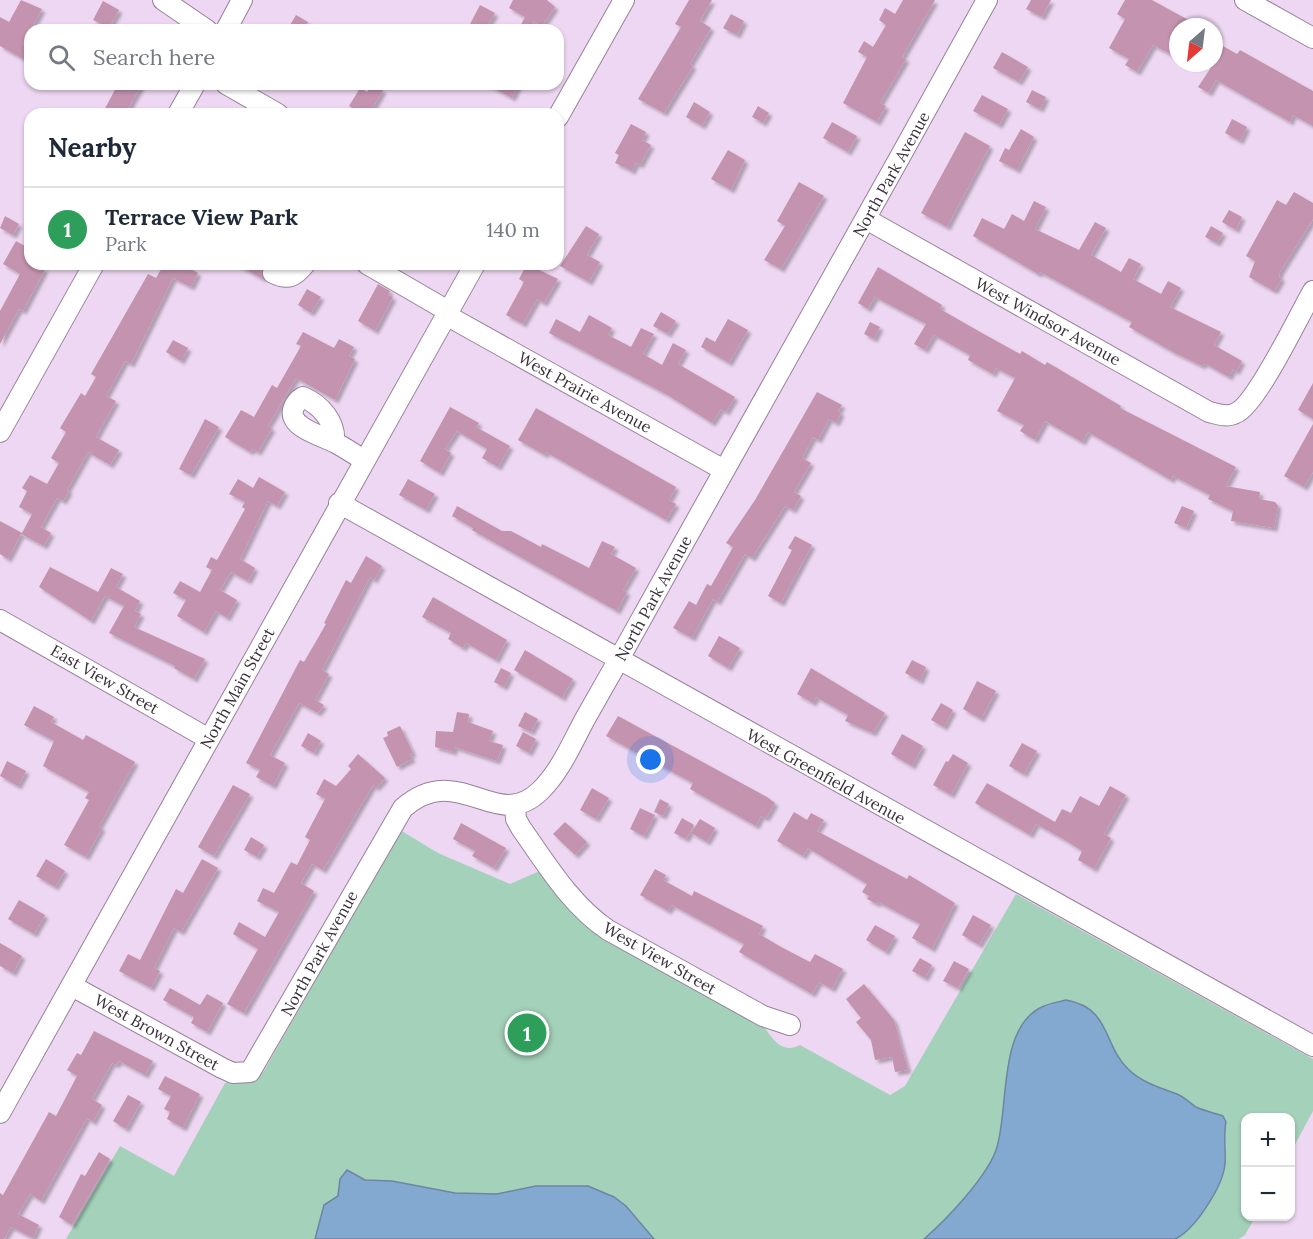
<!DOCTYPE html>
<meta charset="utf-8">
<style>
:root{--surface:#fff;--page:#f2f2f3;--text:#1f2937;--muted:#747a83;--line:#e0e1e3;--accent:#1a73e8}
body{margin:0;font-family:Lora,serif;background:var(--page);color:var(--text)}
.controls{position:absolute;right:18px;bottom:18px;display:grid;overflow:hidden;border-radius:12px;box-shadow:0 2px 4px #0004}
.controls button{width:54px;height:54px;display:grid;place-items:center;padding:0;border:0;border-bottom:2px solid var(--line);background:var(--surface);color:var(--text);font:30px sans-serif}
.compass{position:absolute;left:1169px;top:18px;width:54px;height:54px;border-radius:50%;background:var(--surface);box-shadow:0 2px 4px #0004;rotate:208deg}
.you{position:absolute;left:651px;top:760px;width:21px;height:21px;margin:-15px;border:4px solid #fff;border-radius:50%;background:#1a73e8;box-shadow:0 0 0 9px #1a73e833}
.badge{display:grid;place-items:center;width:39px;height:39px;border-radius:50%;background:var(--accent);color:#fff;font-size:20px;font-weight:700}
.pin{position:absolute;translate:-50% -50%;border:3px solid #fff;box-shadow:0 2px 6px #0006}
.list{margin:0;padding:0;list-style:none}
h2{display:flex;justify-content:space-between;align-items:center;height:78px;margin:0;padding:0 24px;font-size:26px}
h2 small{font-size:20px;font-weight:400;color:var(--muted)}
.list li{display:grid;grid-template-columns:39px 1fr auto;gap:18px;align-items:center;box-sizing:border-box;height:84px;padding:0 24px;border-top:2px solid var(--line)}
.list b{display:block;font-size:22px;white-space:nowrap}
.list p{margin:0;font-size:20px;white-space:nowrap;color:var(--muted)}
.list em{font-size:20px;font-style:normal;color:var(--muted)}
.icon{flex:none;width:33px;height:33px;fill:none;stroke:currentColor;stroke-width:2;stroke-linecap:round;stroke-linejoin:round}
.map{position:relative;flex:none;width:1313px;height:1239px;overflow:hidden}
.search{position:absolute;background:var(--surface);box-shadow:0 2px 4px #0004;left:24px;top:24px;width:540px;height:66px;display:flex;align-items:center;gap:15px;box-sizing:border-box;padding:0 21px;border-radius:18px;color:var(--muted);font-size:22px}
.panel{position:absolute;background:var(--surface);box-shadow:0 2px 4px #0004;left:24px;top:108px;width:540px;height:162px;border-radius:18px}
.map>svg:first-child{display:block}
</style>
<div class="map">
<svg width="1313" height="1239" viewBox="0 0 1313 1239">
<defs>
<filter id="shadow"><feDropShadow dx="3.5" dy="3.5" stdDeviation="1.5" flood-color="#0004"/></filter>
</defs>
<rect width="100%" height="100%" fill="#eed7f2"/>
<!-- green -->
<path fill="#a4d1b9" d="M400 830 438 853 510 884 542 870 565 901 762 1024C772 1037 780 1055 800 1045L890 1095 905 1086 1016 894 1313 1059V1111L1291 1152 1290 1118H1246V1216L1255 1217 1245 1235 1239 1239H66L120 1146 174 1176 225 1083 252 1080 264 1071Z"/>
<!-- water -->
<path fill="#84a9d0" stroke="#6e85a3" stroke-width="1.5" d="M1066 1000C1111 1008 1102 1043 1128 1069 1141 1082 1160 1088 1177 1094 1184 1097 1190 1103 1196 1107 1205 1111 1214 1113 1223 1116L1226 1122C1223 1136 1226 1149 1225 1164 1223 1186 1195 1230 1175 1239H924C947 1219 986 1178 996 1150 1010 1111 996 1026 1044 1006 1051 1003 1059 1002 1066 1000Z
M347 1170 365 1180 392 1181 455 1193 497 1194 536 1186H588L614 1197 626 1206 654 1239H315L324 1205 338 1196 340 1179Z"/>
<!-- building -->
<path fill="#c493af" filter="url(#shadow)" d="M21 0 42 9 23 44 30 48V63L0 46V17L9 22Z
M513 0H547L555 7 542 26 534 22 530 30H518L525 17 509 8Z
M689 0H712L700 21 711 28 690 64 693 66 664 113 638 99 681 27 675 24Z
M903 0H935L902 57 906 59 880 103 886 106 877 122 843 103 867 57 858 52 864 41 873 47 886 25 879 20 885 8 895 14Z
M1031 0H1051L1042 17 1026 9Z
M1125 0H1152L1201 27H1178V58L1153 45 1137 72 1125 65 1129 59 1109 48 1125 19 1117 14Z
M103 1 119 10 109 28 93 20Z
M480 5 495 13 485 30H476L469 26Z
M731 14 744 21 737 35 723 28Z
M296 15 308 22 304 30H287Z
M1214 41 1237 54 1240 50 1313 91V126L1293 115 1290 122 1216 80 1209 93 1198 87 1214 63Z
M1002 52 1028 67 1019 82 993 68Z
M118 84H142L125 114H102Z
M372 84 383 90 369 114H362L349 106 360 88 367 92Z
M487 84H519L512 98Z
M1032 90 1046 97 1040 109 1026 102Z
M982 95 1008 109 999 125 973 111Z
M694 102 710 112 702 126 686 117Z
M758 106 769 113 763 123 752 117Z
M1232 119 1247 127 1240 141 1225 133Z
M832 122 857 136 848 152 823 138Z
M631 124 646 132 642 140 651 145 640 165 636 163 632 171 615 163 619 155 615 153Z
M1021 129 1034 137 1017 170 999 161 1005 148 1009 150Z
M965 132 990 146 947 227 921 213Z
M728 150 745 160 731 190 711 179Z
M799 182 824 196 781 269 764 260 785 226 777 221Z
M1294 192 1313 203V219L1280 272 1279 277 1282 278 1275 290H1272L1249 277 1255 261 1246 256 1277 200 1286 205Z
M1034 201 1046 207 1035 229 1079 250 1095 222 1106 228 1091 255 1121 272 1129 258 1141 264 1133 279 1161 294 1168 281 1181 288 1170 307 1221 332 1214 345 1242 361 1236 372 1233 369 1229 377 1204 363 1202 366 1173 352 1129 327 1132 322 1066 286 1040 272 1038 274 973 236 982 218 1004 229 1012 214 1024 221Z
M1229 210 1242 217 1236 230 1222 222Z
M5 216 19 224 13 235 0 228Z
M586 226 599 234 587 255 600 262 589 282 560 266Z
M1211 226 1223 233 1217 243 1205 237Z
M16 241 30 249V264L45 269 23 311 19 309 0 344V311L20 274 3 264Z
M164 264H182L198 273 191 287 173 278 131 364 125 361 106 396 116 401 96 437 119 450 110 465 88 452 67 490 69 491 63 501 57 498 41 527 51 533 44 546 21 534 8 559 0 554V521L22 533 32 514 19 507 27 491 22 488 30 475 47 484 59 463 51 458 66 432 60 428 81 393 85 396 96 377 91 374 148 274 156 278Z
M236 264H265L262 269 263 279Z
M527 264 558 279 544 303 537 299 523 324 506 315 524 282 519 279Z
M878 267 942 305 940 309 982 333 1020 354 1022 351 1045 365 1047 362 1121 406 1120 408 1236 467 1226 486 1260 492 1259 499 1275 502 1278 506 1274 528 1231 521 1233 511 1208 499 1210 495 1173 476 1171 480 1088 432 1082 442 1045 421 1035 440 1020 431 1024 425 997 411 1015 378 996 368 993 374 968 360 970 355 934 335 925 350 914 344 926 324 875 297 868 309 858 303Z
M378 284 390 291 388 295 393 297 375 331 358 321Z
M307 289 321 297 311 313 298 305Z
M661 312 676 321 668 334 653 326Z
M589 315 612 328 608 335 631 347 641 328 654 334 643 354 662 365 673 343 686 350 678 364 735 397 726 412 721 409 712 423 666 394 549 333 556 319 580 332Z
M728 319 748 330 729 363 701 347 706 337 715 342Z
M870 322 880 327 874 339 864 334Z
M303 332 334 348 339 339 354 347 349 356 355 359 335 400 296 378 268 426 272 428 258 452 252 449 250 452 225 437 241 410 254 417 272 385 277 388 301 346 296 344Z
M173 340 188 348 181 361 166 352Z
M1313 383V419L1298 410Z
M817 392 842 405 838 411 841 413 836 423 829 419 818 440 813 437 802 458 811 463 794 492 801 496 793 510 785 506 752 558 745 554 717 602 713 599 692 638 673 628 689 601 696 605 707 584 711 586 733 547 726 543 755 500Z
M450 407 479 423 476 427 510 446 498 467 482 458 487 449 457 431 445 449 451 453 440 473 420 461Z
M536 408 676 487 669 500 676 504 666 520 546 452 545 455 518 440Z
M205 419 219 427 191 475 179 469Z
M1313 424V472L1304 487 1284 476Z
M259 477 285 492 277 506 268 501 240 559 255 568 248 581 231 572 220 590 237 600 227 618 216 611 204 632 177 616 186 600 173 593 180 581 200 592 212 570 206 567 211 557 217 560 245 509 242 507 245 502 229 494 238 479 253 488Z
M408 479 435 494 426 510 399 495Z
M457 506 502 531H511L541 547 542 544 589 568 602 541 615 547 611 554 636 568 623 590 627 592 617 611 472 530 473 528 452 516Z
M1182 506 1194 511 1186 528 1174 523Z
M795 536 812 545 781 603 768 596 792 550 788 548Z
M366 556 382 566 374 580 370 577 322 670 329 674 315 700 324 705 318 713 299 703 270 755 285 763 273 786 256 777 260 770 246 763 300 660 304 662 326 624 324 623 346 580 351 583Z
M50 567 98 592 111 568 123 574 116 587 140 601 135 611 141 614 134 627 205 659 194 679 174 668 175 666 109 633 124 606 105 596 91 621 39 587Z
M433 597 507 640 496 660 466 643 463 648 448 639 451 633 422 617Z
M719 636 740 648 728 668 708 656Z
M525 650 573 679 562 698 514 670Z
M912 660 926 667 920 681 905 673Z
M501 668 511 673 504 687 494 682Z
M811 668 885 713 873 733 845 721 848 715 816 697 813 703 797 694Z
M977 681 996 691 981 719 963 709Z
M941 703 953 710 944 727 931 720Z
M34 706 54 717 51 722 83 740 86 735 135 762 99 826 102 828 86 857 64 845 89 800 85 798 89 792 43 766 54 741 24 725Z
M457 712 469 714 468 722 493 731 489 741 503 745 497 761 454 747V752L435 747 436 731 453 732Z
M525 712 538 719 531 732 518 726Z
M618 716 767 797 775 803 766 818 761 816 756 826 690 789 693 783 606 736Z
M400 726 413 753 410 754 412 759 397 767 383 738 388 736 387 732Z
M523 732 536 739 529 753 516 746Z
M308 733 321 741 314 753 301 746Z
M902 734 923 746 912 766 891 754Z
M1022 743 1037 751 1024 774 1009 766Z
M358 754 385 778 376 788 373 785 323 870 312 864 301 883 314 891 244 1013 227 1004 258 949 233 934 239 922 265 937 279 912 257 901 263 888 274 893 291 862 297 865 310 840 305 837 325 799 316 794 324 779 336 786 351 769 348 766Z
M953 754 968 763 951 795 933 785 946 761 948 762Z
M7 761 26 771 18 786 0 776Z
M987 783 1055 822 1062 809 1071 813 1080 796 1099 806 1110 786 1126 795 1104 834 1111 838 1094 869 1078 860 1082 851 1065 840 1036 824 1030 835 975 803Z
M233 785 250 794 214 856 198 847Z
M592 788 609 798 596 819 580 810Z
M660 799 669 804 663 816 654 812Z
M640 808 655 815 644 836 630 829Z
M794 812 807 820 811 813 824 820 817 831 907 879 909 875 955 903 932 949 912 938 920 924 878 902 877 904 867 899 869 896 862 892 867 884 808 848 803 856 777 841Z
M682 818 694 825 686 839 674 833Z
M700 819 715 828 707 842 691 833Z
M565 822 587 842 575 855 553 834Z
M461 823 506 848 494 868 472 856 475 851 453 839Z
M251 837 264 845 257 857 244 850Z
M46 859 65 871 55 887 36 876Z
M202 859 218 868 181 932 174 928 154 968 160 971 151 988 119 971 128 954 140 960 176 889 183 893Z
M655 869 666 875 663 880 692 896 694 891 763 926 759 934 783 948 810 962 815 954 843 969 832 989 819 982 812 994 739 952 744 944 672 905 668 911 640 895Z
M19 900 45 915 34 934 8 919Z
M973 915 991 925 979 945 962 935Z
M875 925 895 936 886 952 866 940Z
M0 943 22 956 13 973 0 966Z
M920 958 932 965 925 978 912 971Z
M954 961 969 969 958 988 943 981Z
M864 984 894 1020 908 1070 895 1072 892 1057 875 1060 871 1040 856 1022 861 1018 846 999Z
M170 988 200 1005 207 994 223 1003 207 1032 191 1023 194 1017 163 1000Z
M94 1031 153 1061 145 1075 119 1061 116 1065 112 1063 92 1099 102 1105 93 1122 87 1118 41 1201 30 1194 18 1214 39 1225 33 1238 11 1227 4 1239H0V1193L3 1195 49 1112 56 1116 77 1076 67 1070 77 1053 81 1055Z
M165 1076 200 1094 183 1128 167 1119 170 1112 164 1109 171 1096 158 1089Z
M128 1095 141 1102 126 1129 113 1121Z
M99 1152 110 1159 72 1225 59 1217 81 1174 85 1176Z"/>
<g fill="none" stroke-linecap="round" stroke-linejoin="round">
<!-- minor casing -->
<g stroke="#96819a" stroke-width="22">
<path id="minor" d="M163 0 207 30
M1245 0 1313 38
M226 30 242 0
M226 84 278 114
M178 114 195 84
M558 117 624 0
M866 219 1209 412C1218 414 1227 418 1236 413 1257 404 1299 315 1313 291
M367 264 448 311
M273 273C289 281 295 276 305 264
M446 315 724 470
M0 432 94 264
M334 442C336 422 321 405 303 397 298 400 296 402 294 407 285 427 323 436 336 443 345 448 354 454 364 460
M339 503 1313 1046
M0 620 209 739
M515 805 516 819 521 828C547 865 571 905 608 930L763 1016 790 1025
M72 986 222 1068 233 1073 250 1072 403 808C459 759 496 834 540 791 560 772 572 743 585 719 613 670 641 620 668 571 774 380 882 191 987 0
M0 1113 475 264"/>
</g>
<!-- minor -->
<use href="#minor" stroke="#fff" stroke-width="20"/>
</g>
<g text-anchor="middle" stroke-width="4.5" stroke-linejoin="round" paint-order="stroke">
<!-- street labels -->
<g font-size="16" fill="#39303a" stroke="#fff">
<text transform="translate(891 174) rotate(-61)" y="6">North Park Avenue</text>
<text transform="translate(1048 321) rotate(29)" y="6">West Windsor Avenue</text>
<text transform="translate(585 392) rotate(29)" y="6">West Prairie Avenue</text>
<text transform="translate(653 598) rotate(-61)" y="6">North Park Avenue</text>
<text transform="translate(105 679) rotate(30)" y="6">East View Street</text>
<text transform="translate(237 688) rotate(-61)" y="6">North Main Street</text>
<text transform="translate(826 776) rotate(29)" y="6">West Greenfield Avenue</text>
<text transform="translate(319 953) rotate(-61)" y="6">North Park Avenue</text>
<text transform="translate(660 958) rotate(30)" y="6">West View Street</text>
<text transform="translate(157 1032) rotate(29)" y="6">West Brown Street</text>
</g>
</g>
</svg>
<div class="controls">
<button>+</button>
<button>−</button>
</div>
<svg class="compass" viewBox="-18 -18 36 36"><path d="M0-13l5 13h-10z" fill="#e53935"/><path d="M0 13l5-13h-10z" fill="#747a83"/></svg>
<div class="you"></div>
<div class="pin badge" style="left:527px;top:1033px;background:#2e9e5b">1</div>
<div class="search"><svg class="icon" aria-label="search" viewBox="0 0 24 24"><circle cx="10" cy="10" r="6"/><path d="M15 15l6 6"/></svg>Search here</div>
<section class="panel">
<h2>Nearby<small></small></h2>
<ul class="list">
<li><span class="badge" style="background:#2e9e5b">1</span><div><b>Terrace View Park</b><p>Park</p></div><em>140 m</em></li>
</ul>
</section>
</div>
